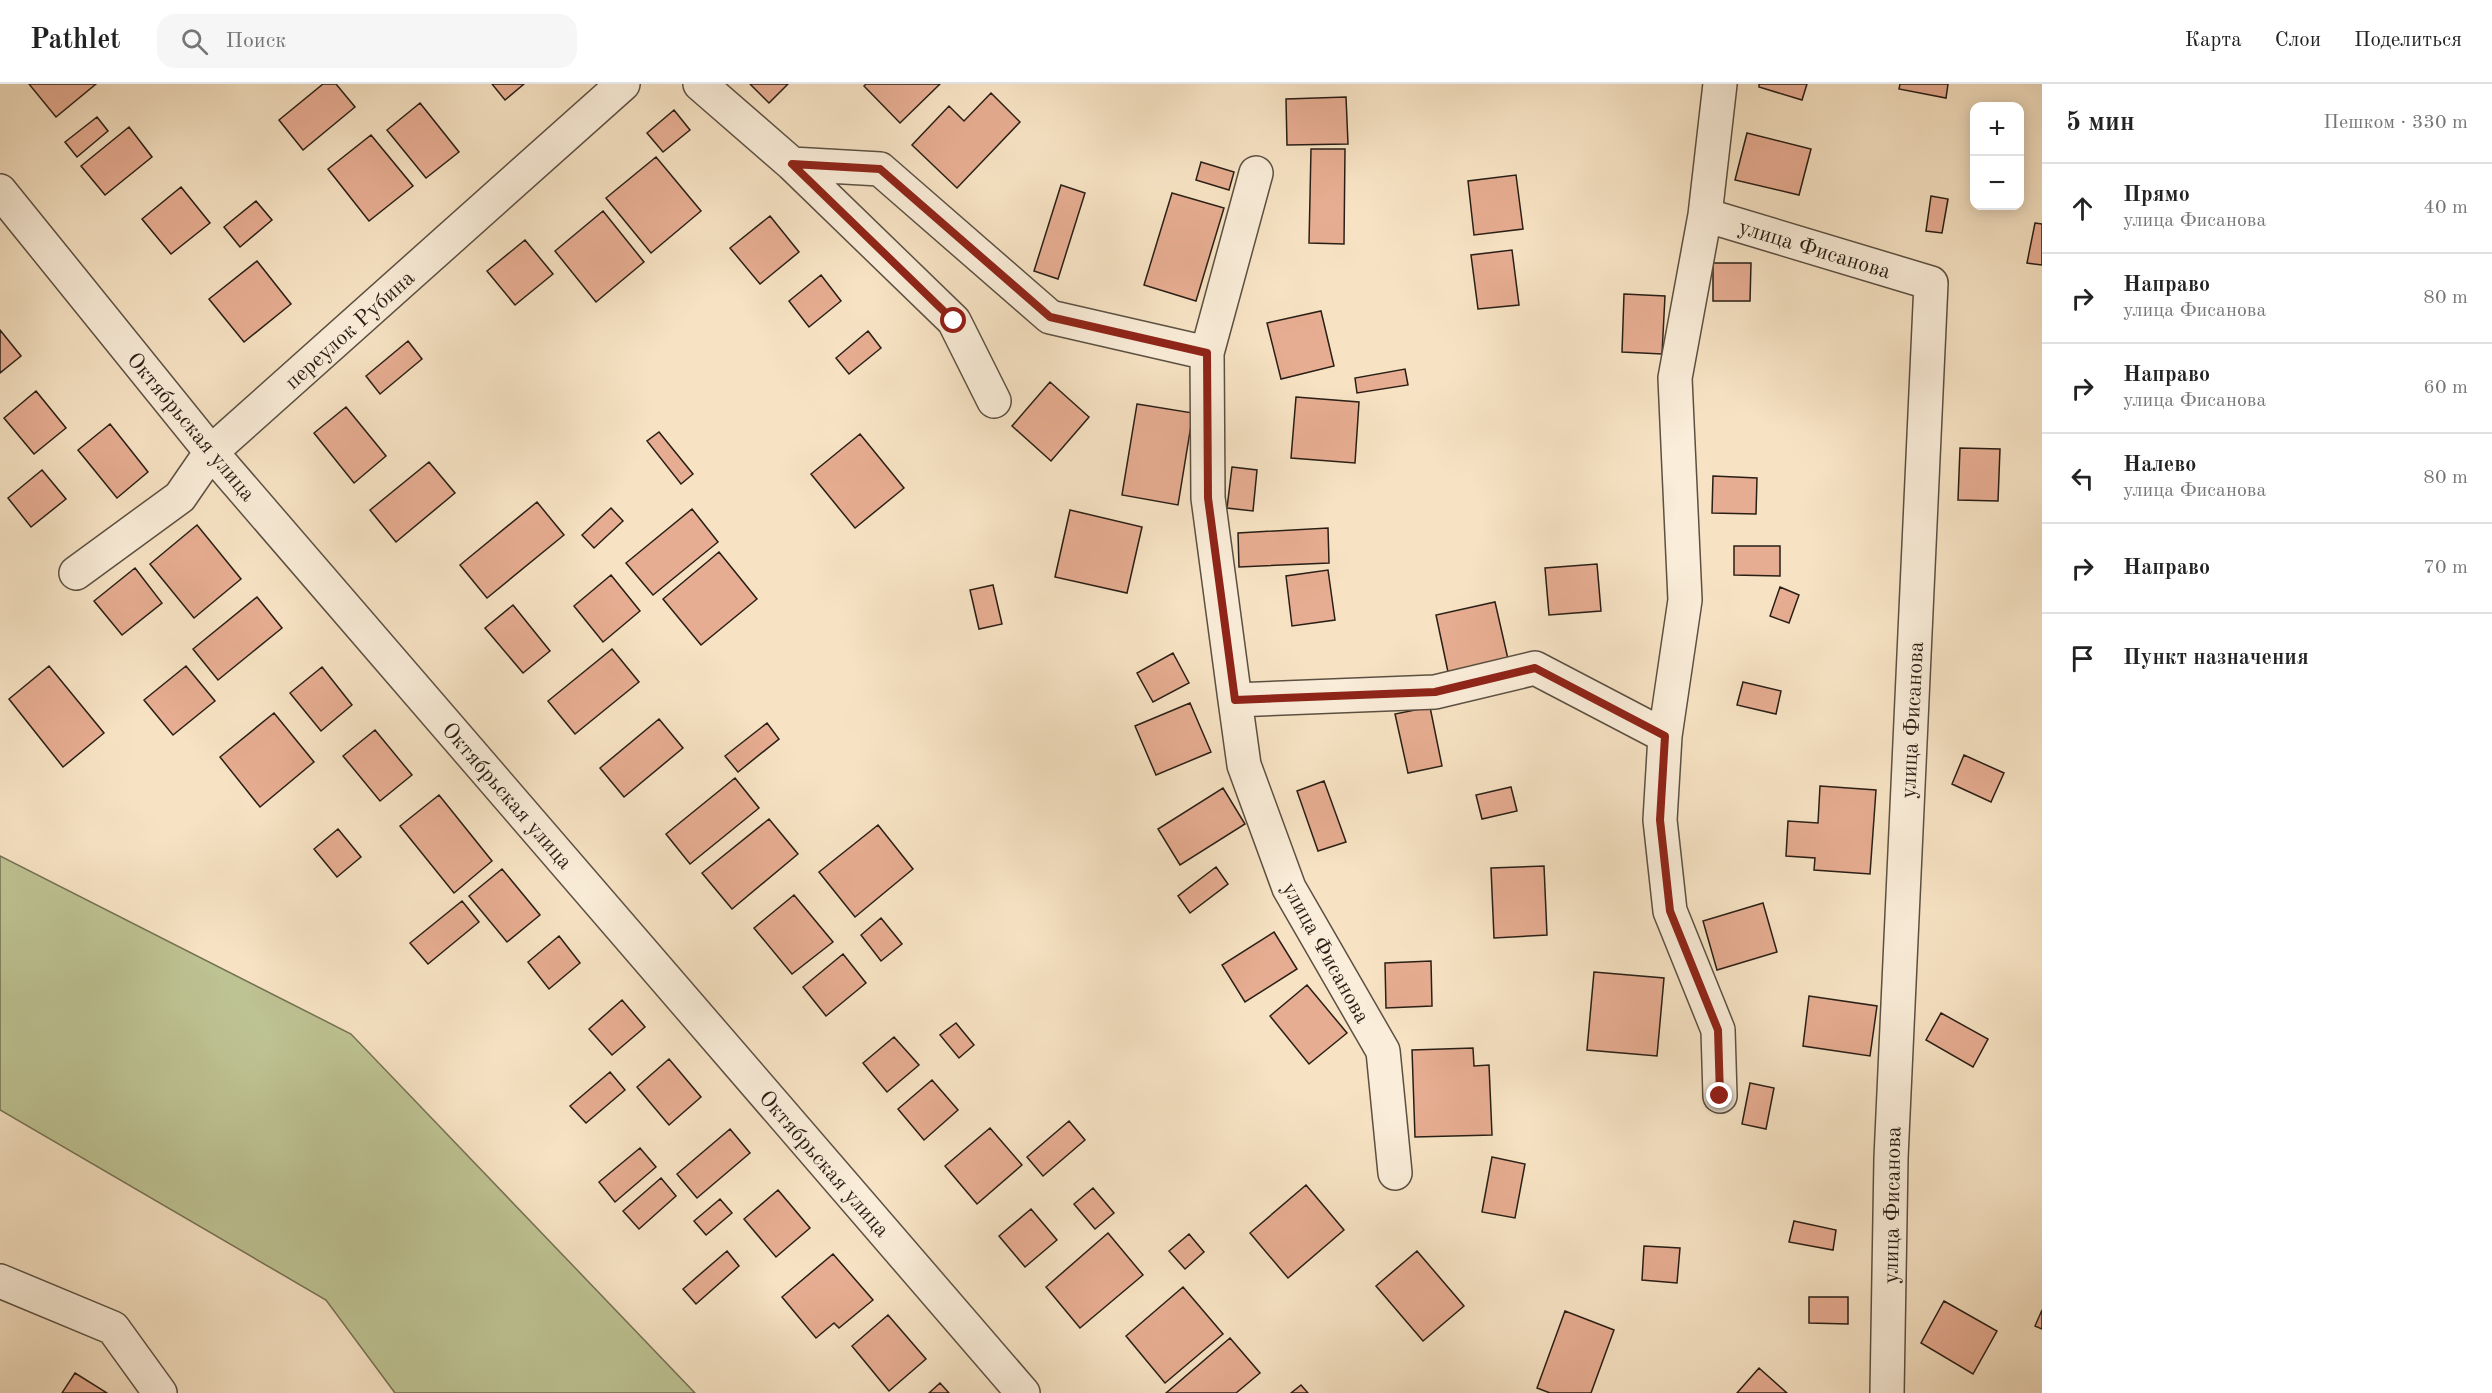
<!DOCTYPE html>
<html lang="ru">
<meta charset="utf-8">
<style>
:root{--surface:#fff;--page:#f6f6f6;--text:#222;--muted:#767676;--line:#e0e0e0}
body{margin:0;font-family:"Old Standard TT",serif;background:var(--page);color:var(--text)}
.controls{position:absolute;right:18px;top:18px;display:grid;overflow:hidden;border-radius:12px;box-shadow:0 3px 15px #0003}
.controls button{width:54px;height:54px;display:grid;place-items:center;padding:0;border:0;border-bottom:2px solid var(--line);background:var(--surface);color:var(--text);font:30px sans-serif}
.stop{position:absolute;width:18px;height:18px;margin:-14px;border:4px solid #8f2418;border-radius:50%;background:#fff}
.stop.end{background:#8f2418;border-color:#fff;box-shadow:0 2px 6px #0008}
.list{margin:0;padding:0;list-style:none}
h2{display:flex;justify-content:space-between;align-items:center;height:78px;margin:0;padding:0 24px;font-size:26px}
h2 small{font-size:20px;font-weight:400;color:var(--muted)}
.list li{display:grid;grid-template-columns:39px 1fr auto;gap:18px;align-items:center;box-sizing:border-box;height:90px;padding:0 24px;border-top:2px solid var(--line)}
.list b{display:block;font-size:22px;white-space:nowrap}
.list p{margin:0;font-size:20px;white-space:nowrap;color:var(--muted)}
.list em{font-size:20px;font-style:normal;color:var(--muted)}
.icon{flex:none;width:33px;height:33px;fill:none;stroke:currentColor;stroke-width:2;stroke-linecap:round;stroke-linejoin:round}
.map{position:relative;flex:none;width:2042px;height:1309px;overflow:hidden}
header{display:flex;align-items:center;gap:36px;box-sizing:border-box;height:84px;padding:0 30px;background:var(--surface);border-bottom:2px solid var(--line)}
header strong{font-size:28px}
nav{display:flex;gap:33px;margin-inline-start:auto;font-size:21px}
.search{width:420px;height:54px;background:var(--page);display:flex;align-items:center;gap:15px;box-sizing:border-box;padding:0 21px;border-radius:18px;color:var(--muted);font-size:22px}
main{display:flex}
aside{flex:1;background:var(--surface)}
.map>svg:first-child{display:block}
</style>
<header>
<strong>Pathlet</strong>
<div class="search"><svg class="icon" aria-label="search" viewBox="0 0 24 24"><circle cx="10" cy="10" r="6"/><path d="M15 15l6 6"/></svg>Поиск</div>
<nav><a>Карта</a><a>Слои</a><a>Поделиться</a></nav>
</header>
<main>
<div class="map">
<svg width="2042" height="1309" viewBox="0 0 2042 1309">
<rect width="100%" height="100%" fill="#f7e3c4"/>
<filter id="stains"><feTurbulence type="fractalNoise" baseFrequency=".00333" numOctaves="4"/><feColorMatrix values="0 0 0 0 .2 0 0 0 0 .09 0 0 0 0 .02 0 0 0 .5 -.17"/></filter>
<radialGradient id="worn" r=".72"><stop offset=".6" stop-color="#630" stop-opacity="0"/><stop offset="1" stop-color="#630" stop-opacity=".3"/></radialGradient>
<!-- green -->
<path fill="#bec393" stroke="#747154" stroke-width="1.5" d="M0 772 351 950 695 1309H395L326 1216 0 1026Z"/>
<!-- building -->
<path fill="#e7ad92" stroke="#291f16" stroke-width="1.5" d="M29 0H96L56 33Z
M323 0H336L355 23 303 66 279 36Z
M492 0H524L505 16Z
M750 0H788L769 19Z
M866 0H940L900 39 864 2Z
M1759 0H1807L1802 16 1759 3Z
M1900 0H1948L1946 14 1899 5Z
M991 9 1020 38 957 104 912 61 949 22 964 37Z
M1346 13 1348 60 1287 61 1286 15Z
M420 19 459 68 426 94 387 46Z
M674 26 690 46 663 68 647 49Z
M97 33 108 47 77 73 65 58Z
M129 43 152 73 105 111 81 82Z
M1747 49 1811 65 1799 111 1735 96Z
M371 51 413 102 369 137 328 85Z
M1311 65H1345L1344 160 1309 159Z
M656 73 701 127 651 169 606 114Z
M1201 78 1234 88 1229 106 1196 96Z
M1516 91 1523 145 1474 151 1468 97Z
M1061 101 1085 109 1058 195 1034 187Z
M181 103 210 139 171 170 142 135Z
M1172 109 1224 124 1196 217 1144 201Z
M1931 112 1948 115 1942 149 1926 147Z
M256 117 272 136 240 163 224 143Z
M603 127 644 178 596 218 555 167Z
M770 132 799 168 760 200 730 164Z
M2035 139 2042 140V181L2027 179Z
M525 156 553 190 515 221 487 187Z
M1512 166 1519 221 1478 225 1471 171Z
M257 177 291 220 244 258 209 215Z
M1713 179H1751L1750 217H1713Z
M821 191 841 217 809 243 789 217Z
M1624 210 1665 212 1662 270 1622 268Z
M1321 227 1334 282 1281 295 1267 239Z
M0 246 21 272 0 289Z
M868 247 881 264 849 290 836 274Z
M408 257 422 275 380 310 366 292Z
M1405 285 1408 301 1357 309 1355 294Z
M1050 298 1089 333 1051 377 1012 342Z
M36 307 66 344 34 370 4 334Z
M1296 313 1359 318 1355 379 1291 374Z
M1137 320 1193 329 1178 421 1122 411Z
M346 323 386 372 354 399 314 349Z
M110 340 148 388 117 414 78 366Z
M659 348 693 390 681 400 647 357Z
M860 350 904 404 855 444 811 390Z
M1960 364 2000 365 1998 417 1958 416Z
M429 378 455 409 396 458 370 426Z
M1232 383 1257 386 1253 427 1227 424Z
M42 386 66 415 31 443 8 414Z
M1713 392 1757 394 1756 430 1712 429Z
M537 418 564 451 487 514 460 481Z
M611 424 623 437 594 464 582 451Z
M692 425 718 458 653 511 626 479Z
M1070 426 1142 443 1127 509 1055 493Z
M197 441 241 495 194 534 150 480Z
M1328 444 1329 479 1239 483 1238 449Z
M1734 462H1780V492L1734 491Z
M719 468 757 515 701 561 663 515Z
M1597 480 1601 527 1549 531 1545 484Z
M135 484 162 519 122 551 94 517Z
M1328 486 1335 536 1292 542 1286 492Z
M611 491 640 527 603 558 574 522Z
M993 501 1002 540 979 545 970 506Z
M1780 503 1799 511 1789 539 1770 532Z
M257 513 282 544 218 596 193 565Z
M1495 518 1508 575 1448 588 1436 531Z
M513 521 550 567 523 589 485 544Z
M612 565 639 598 575 650 548 617Z
M1173 569 1189 599 1153 618 1137 589Z
M49 582 104 649 63 683 9 615Z
M186 582 215 617 173 651 144 616Z
M322 583 352 621 321 647 290 609Z
M1743 598 1781 607 1776 630 1737 621Z
M1190 619 1211 668 1156 691 1135 642Z
M1430 623 1442 682 1408 689 1395 630Z
M274 629 314 678 260 723 220 673Z
M659 635 683 664 624 713 600 684Z
M767 639 779 655 738 688 725 672Z
M375 646 412 691 380 717 343 672Z
M1964 671 2004 689 1991 718 1952 700Z
M735 694 759 724 690 780 666 750Z
M1324 697 1346 758 1318 767 1297 707Z
M1820 702 1876 706 1870 790 1814 786 1815 774 1786 772 1788 737 1818 739Z
M1511 703 1517 727 1482 735 1476 711Z
M1223 704 1245 740 1180 781 1158 745Z
M439 711 492 777 454 809 400 742Z
M769 735 798 770 732 825 702 789Z
M878 741 913 785 855 833 819 788Z
M338 745 361 773 337 793 314 765Z
M1544 782 1547 851 1494 854 1491 784Z
M1216 783 1228 800 1190 829 1178 812Z
M502 785 540 831 507 858 469 812Z
M794 811 833 858 792 890 754 844Z
M462 817 479 838 428 880 410 859Z
M1763 819 1777 868 1717 886 1703 837Z
M881 834 902 860 881 877 861 851Z
M1274 848 1297 885 1245 918 1222 881Z
M559 852 580 879 549 905 528 878Z
M843 870 866 899 826 932 803 903Z
M1431 877 1432 922 1386 924 1385 879Z
M1594 888 1664 894 1657 972 1587 966Z
M1307 901 1347 949 1309 980 1270 932Z
M1809 912 1877 922 1870 972 1803 962Z
M622 916 645 943 612 971 589 945Z
M1941 929 1988 955 1973 983 1926 956Z
M956 939 974 961 959 974 940 951Z
M894 953 919 981 887 1008 863 979Z
M1473 964 1474 982 1489 981 1492 1051 1415 1053 1412 966Z
M669 975 701 1013 669 1041 637 1003Z
M610 988 625 1006 586 1039 570 1022Z
M932 996 958 1026 924 1056 898 1025Z
M1750 999 1774 1004 1766 1045 1742 1040Z
M1069 1037 1085 1056 1043 1092 1027 1073Z
M990 1044 1022 1081 977 1120 945 1082Z
M730 1045 750 1069 697 1114 677 1090Z
M640 1064 656 1083 615 1118 599 1098Z
M1492 1073 1525 1080 1515 1134 1482 1128Z
M661 1094 676 1112 639 1145 623 1127Z
M1306 1101 1344 1146 1288 1194 1250 1149Z
M1093 1104 1114 1129 1095 1145 1074 1120Z
M778 1106 810 1144 776 1173 744 1135Z
M720 1115 732 1129 706 1151 694 1137Z
M1031 1125 1057 1156 1025 1183 999 1152Z
M1794 1137 1836 1146 1833 1166 1789 1158Z
M1108 1149 1143 1191 1080 1244 1046 1203Z
M1189 1150 1204 1168 1185 1185 1169 1167Z
M1644 1162 1680 1164 1677 1199 1642 1196Z
M727 1167 739 1182 696 1220 683 1205Z
M1417 1167 1464 1222 1423 1257 1376 1202Z
M833 1170 873 1216 839 1244 834 1239 816 1254 782 1213Z
M1183 1203 1223 1250 1165 1299 1126 1252Z
M1809 1213H1848V1240L1809 1239Z
M1944 1217 1997 1247 1973 1290 1921 1259Z
M2042 1226V1245L2035 1242Z
M1565 1227 1614 1246 1591 1309H1550L1537 1304Z
M888 1231 926 1275 889 1307 852 1262Z
M1230 1254 1260 1289 1236 1309H1166Z
M1759 1284 1787 1309H1737Z
M75 1289 107 1309H62Z
M940 1299 949 1309H929Z
M1301 1301 1308 1309H1291Z"/>
<g fill="none" stroke-linecap="round" stroke-linejoin="round">
<!-- minor casing -->
<g stroke="#5c5042" stroke-width="36">
<path id="minor" d="M700 0 792 80 954 237 994 317
M792 80 880 85 1050 233 1207 269
M1256 89 1207 269 1208 414 1235 616 1244 681 1289 804 1383 967 1395 1089
M0 107 211 368 1023 1309
M1705 131 1931 199 1891 1074 1887 1309
M76 489 180 413 211 368 623 0
M1235 616 1435 608 1535 584 1665 652 1685 516 1675 294 1705 131 1720 0
M1665 652 1660 736 1670 827 1718 946 1720 1012
M0 1197 113 1244 160 1309"/>
</g>
<!-- minor -->
<use href="#minor" stroke="#faedd9" stroke-width="33"/>
</g>
<g fill="none" stroke-linecap="round" stroke-linejoin="round">
<!-- route -->
<path stroke="#8f2418" stroke-width="8" d="M954 237 792 80 880 85 1050 233 1207 269 1208 414 1235 616 1435 608 1535 584 1665 652 1660 736 1670 827 1718 946 1720 1012"/>
</g>
<g text-anchor="middle" stroke-width="4.5" stroke-linejoin="round" paint-order="stroke">
<!-- street labels -->
<g font-size="22" fill="#291f16" stroke="#faedd9">
<text transform="translate(1815 164) rotate(17)" y="8">улица Фисанова</text>
<text transform="translate(349 245) rotate(-42)" y="8">переулок Рубина</text>
<text transform="translate(192 342) rotate(50)" y="8">Октябрьская улица</text>
<text transform="translate(1911 636) rotate(-87)" y="8">улица Фисанова</text>
<text transform="translate(508 711) rotate(49)" y="8">Октябрьская улица</text>
<text transform="translate(1327 868) rotate(61)" y="8">улица Фисанова</text>
<text transform="translate(825 1079) rotate(49)" y="8">Октябрьская улица</text>
<text transform="translate(1891 1121) rotate(-89)" y="8">улица Фисанова</text>
</g>
</g>
<rect width="100%" height="100%" filter="url(#stains)"/>
<rect width="100%" height="100%" fill="url(#worn)"/>
</svg>
<div class="controls">
<button>+</button>
<button>−</button>
</div>
<div class="stop" style="left:954px;top:237px"></div>
<div class="stop end" style="left:1720px;top:1012px"></div>
</div>
<aside>
<h2>5 мин<small>Пешком · 330 m</small></h2>
<ul class="list">
<li><svg class="icon" aria-label="ahead" viewBox="0 0 24 24"><path d="M12 20V5M6 11l6-6 6 6"/></svg><div><b>Прямо</b><p>улица Фисанова</p></div><em>40 m</em></li>
<li><svg class="icon" aria-label="right" viewBox="0 0 24 24"><path d="M7 20v-9h11M14 6l5 5-5 5"/></svg><div><b>Направо</b><p>улица Фисанова</p></div><em>80 m</em></li>
<li><svg class="icon" aria-label="right" viewBox="0 0 24 24"><path d="M7 20v-9h11M14 6l5 5-5 5"/></svg><div><b>Направо</b><p>улица Фисанова</p></div><em>60 m</em></li>
<li><svg class="icon" aria-label="left" viewBox="0 0 24 24"><path d="M17 20v-9H6M10 6l-5 5 5 5"/></svg><div><b>Налево</b><p>улица Фисанова</p></div><em>80 m</em></li>
<li><svg class="icon" aria-label="right" viewBox="0 0 24 24"><path d="M7 20v-9h11M14 6l5 5-5 5"/></svg><div><b>Направо</b></div><em>70 m</em></li>
<li><svg class="icon" aria-label="arrive" viewBox="0 0 24 24"><path d="M6 21V4h12l-3 4 3 4H6"/></svg><div><b>Пункт назначения</b></div></li>
</ul>
</aside>
</main>
